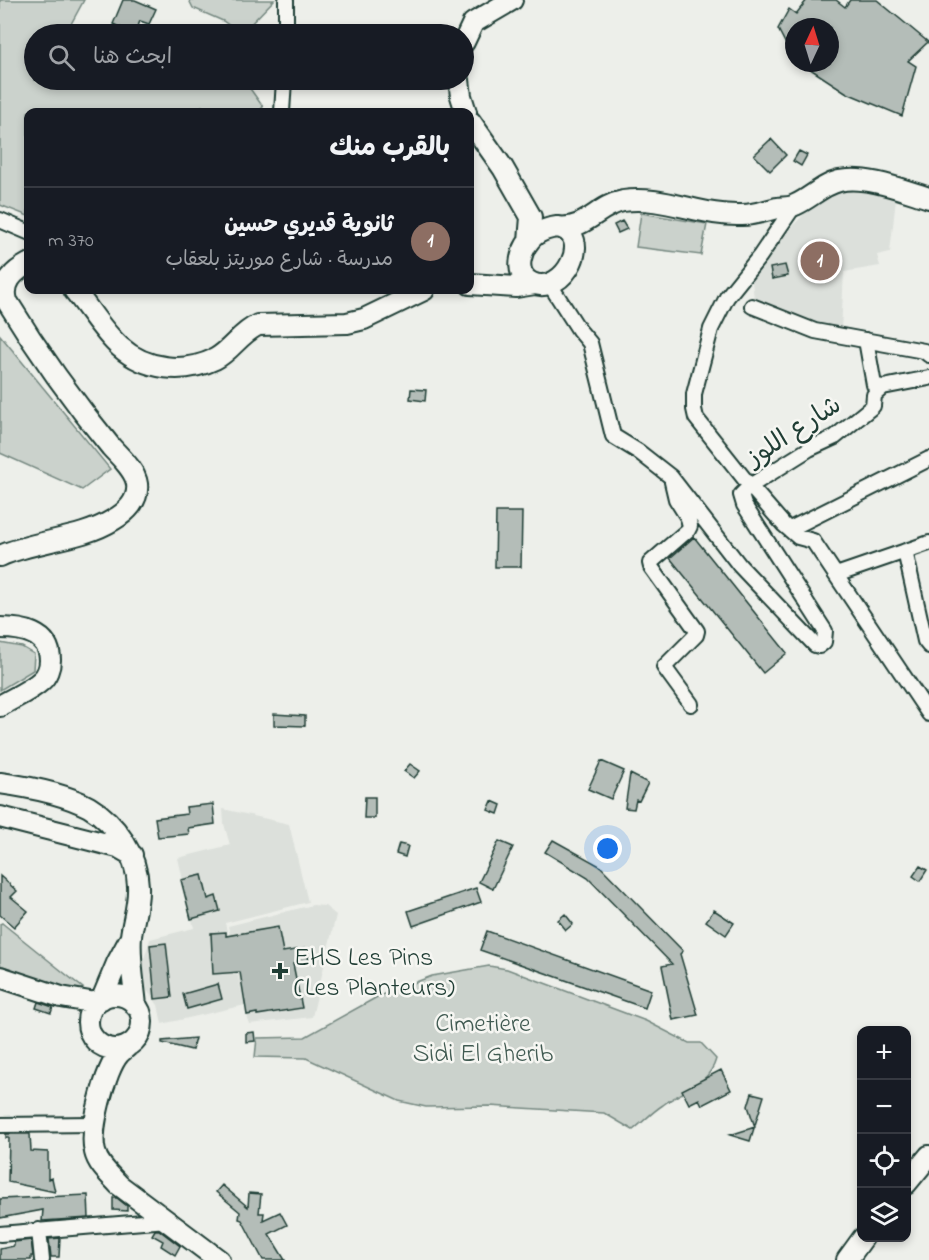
<!DOCTYPE html>
<html lang="ar">
<meta charset="utf-8">
<style>
:root{--surface:#171b24;--page:#20242c;--text:#f1f3f6;--muted:#9ea1a6;--line:#363941;--accent:#7c3aed}
body{margin:0;font-family:"Indie Flower","Playpen Sans Arabic",sans-serif;background:var(--page);color:var(--text);direction:rtl}
.controls{position:absolute;right:18px;bottom:18px;display:grid;overflow:hidden;border-radius:12px;box-shadow:0 3px 9px #0003}
.controls button{width:54px;height:54px;display:grid;place-items:center;padding:0;border:0;border-bottom:2px solid var(--line);background:var(--surface);color:var(--text);font:30px sans-serif}
.compass{position:absolute;left:785px;top:18px;width:54px;height:54px;border-radius:50%;background:var(--surface);box-shadow:0 3px 9px #0003;rotate:4deg}
.you{position:absolute;left:608px;top:849px;width:21px;height:21px;margin:-15px;border:4px solid #fff;border-radius:50%;background:#1a73e8;box-shadow:0 0 0 9px #1a73e833}
.badge{display:grid;place-items:center;width:39px;height:39px;border-radius:50%;background:var(--accent);color:#fff;font-size:20px;font-weight:700}
.pin{position:absolute;translate:-50% -50%;border:3px solid #fff;box-shadow:0 2px 6px #0006}
.list{margin:0;padding:0;list-style:none}
h2{display:flex;justify-content:space-between;align-items:center;height:78px;margin:0;padding:0 24px;font-size:26px}
h2 small{font-size:20px;font-weight:400;color:var(--muted)}
.list li{display:grid;grid-template-columns:39px 1fr auto;gap:18px;align-items:center;box-sizing:border-box;height:108px;padding:0 24px;border-top:2px solid var(--line)}
.list b{display:block;font-size:22px;white-space:nowrap}
.list p{margin:0;font-size:20px;white-space:nowrap;color:var(--muted)}
.list em{font-size:20px;font-style:normal;color:var(--muted)}
.icon{flex:none;width:33px;height:33px;fill:none;stroke:currentColor;stroke-width:2;stroke-linecap:round;stroke-linejoin:round}
.map{position:relative;flex:none;width:929px;height:1260px;overflow:hidden;direction:ltr}
.search{position:absolute;background:var(--surface);box-shadow:0 3px 9px #0003;left:24px;top:24px;width:450px;height:66px;display:flex;align-items:center;gap:15px;box-sizing:border-box;padding:0 21px;border-radius:33px;color:var(--muted);font-size:22px}
.panel{position:absolute;background:var(--surface);box-shadow:0 3px 9px #0003;left:24px;top:108px;width:450px;height:186px;border-radius:12px;direction:rtl}
.map>svg:first-child{display:block}
</style>
<div class="map">
<svg width="929" height="1260" viewBox="0 0 929 1260">
<rect width="100%" height="100%" fill="#edefea"/>
<filter id="ink" filterUnits="userSpaceOnUse"><feTurbulence type="fractalNoise" baseFrequency=".0167" numOctaves="2"/><feDisplacementMap in="SourceGraphic" scale="12" xChannelSelector="R" yChannelSelector="G"/><feConvolveMatrix kernelMatrix="1 2 1 2 8 2 1 2 1" color-interpolation-filters="sRGB"/></filter>
<g filter="url(#ink)">
<!-- built -->
<path fill="#dce0db" d="M844 186 896 199 890 252 877 255 880 266 844 272 841 331 820 328 754 298 751 274 767 252 821 197Z
M223 809 289 824 308 902 225 923 242 994 228 926 313 905 325 906 336 915 312 1017 249 1024 245 1005 162 1024 158 1005 143 985 140 972 150 939 194 928 178 858 230 845 224 824Z"/>
<!-- green -->
<path fill="#cbd2cc" stroke="#758880" stroke-width="1.5" d="M0 0H84L71 24 88 34H34V80H244L263 107 258 112H209L202 106 190 112H28V216L0 205Z
M189 0H274L241 34 223 21 193 8Z
M641 213 707 224 701 255 636 247Z
M0 335 110 469 82 490 0 453Z
M0 643 22 647 34 654 33 670 0 690Z
M2 923 83 988 76 994 0 965V924Z
M489 966 507 969 646 1021 689 1043H701L716 1059C709 1085 683 1090 663 1105 652 1112 643 1122 633 1130L604 1113 490 1106 426 1107 399 1101 306 1058 255 1057 257 1038 305 1037 379 996 432 976Z"/>
<!-- building -->
<path fill="#b4bdb8" stroke="#1f3d34" stroke-width="1.5" d="M123 0H135L156 9 149 24 140 21 135 34 113 24Z
M807 0H836L845 7 850 0H877L928 42 908 61 916 66 902 116 847 93 801 63H830V27H794V60L778 29 789 9 796 14Z
M771 139 786 155 770 171 754 155Z
M799 151 807 155 801 166 793 161Z
M622 221 627 229 618 233 614 225Z
M785 265 788 276 772 279 770 268Z
M411 389 426 390 425 401 410 399Z
M496 512H522L521 567H495Z
M694 537 787 653 763 673 670 558Z
M274 714 305 716V726L274 725Z
M601 761 624 771 611 799 588 789Z
M410 764 420 771 414 778 404 771Z
M630 774 648 783 639 801 636 800 634 809 625 808Z
M365 797H375V818H364Z
M492 801 501 805 498 814 488 810Z
M213 804 215 824 188 828 189 834 158 837 155 818 187 814 186 807Z
M553 840 600 866 683 951 680 954 698 1015 673 1020 662 966 672 964 588 878 545 852Z
M499 841 513 847 493 889 479 882Z
M399 844 408 846 405 857 396 854Z
M920 866 927 870 920 881 913 876Z
M202 875 208 899 216 896 220 911 191 919 181 880Z
M0 876 17 891 11 897 28 911 14 927 0 915Z
M476 888 481 902 413 926 408 911Z
M714 910 734 923 726 935 706 921Z
M565 914 573 924 566 930 558 920Z
M278 927 283 952 307 948 309 962 293 964 302 1008 257 1015V1013L247 1015 240 972 213 974 211 933 226 932V936Z
M487 931 651 990 645 1008 480 950Z
M166 943 172 997 155 999 150 945Z
M218 984 222 999 187 1009 183 994Z
M38 1002 53 1007 51 1013 36 1008Z
M254 1032 255 1041 246 1042V1033Z
M195 1038 192 1050 162 1043V1041Z
M721 1070 731 1090 702 1105 699 1099 689 1104 682 1090Z
M752 1093 764 1096 750 1141 730 1135 755 1127 748 1106Z
M6 1134H30L31 1151 48 1152V1179L52 1178 55 1192 8 1182 9 1138H6Z
M222 1185 248 1207 249 1193 261 1194 259 1213H264L263 1220 280 1212 287 1225 269 1234 285 1260H263L242 1220 239 1219 240 1212 216 1192Z
M88 1195 89 1218 42 1221 43 1210 0 1218V1199Z
M113 1198H117L127 1206V1211L113 1210Z
M155 1230H159L180 1246 175 1255 161 1246 163 1241 152 1235Z
M60 1238 59 1257H51L49 1239Z
M31 1240 33 1256H31V1260H0V1249L14 1246V1242Z"/>
<g fill="none" stroke-linecap="round" stroke-linejoin="round">
<!-- street casing -->
<g stroke="#1f3d34" stroke-width="18">
<path id="street" d="M286 34V0
M282 112 284 80
M794 206 760 256 727 297 711 329 694 394V409L696 418 750 486 784 525 798 537 813 541 929 714
M0 220 28 232
M549 283 579 330 590 343 613 436 639 452 671 477 740 566 815 645 819 646 824 642 825 631 744 505 741 495 750 486 809 449 835 437 873 406 874 395 883 387
M752 306 815 331 924 351 929 355
M866 340 874 385 883 387 929 378
M672 482 676 499 688 518 690 526 688 530 650 563 651 567 697 631 696 635 664 667 691 704
M790 529 929 459
M905 551 925 641 929 646
M836 575 929 543
M0 1125 95 1124
M39 1230 42 1260
M0 1234 167 1220"/>
</g>
<!-- secondary casing -->
<g stroke="#1f3d34" stroke-width="24">
<path id="secondary" d="M464 42 473 23 512 0
M459 80 461 96 466 112
M470 121 503 168 531 217 529 241
M557 227C585 231 597 206 623 201 663 195 702 217 742 215 754 215 765 211 777 208 783 207 790 208 795 205 811 198 822 185 839 181 866 175 903 190 929 198
M557 227C596 234 564 297 532 283 511 274 522 245 535 235 542 230 549 228 557 227Z
M470 284 516 287 535 284
M74 290C89 308 102 331 120 347 146 370 184 374 215 359 231 351 240 333 258 325L347 323 364 319 424 290
M0 556C36 540 81 540 113 520 127 512 139 500 137 484 135 470 120 457 111 447 73 401 38 352 7 301 2 283 13 272 28 264
M0 628C21 628 50 632 50 660 50 667 47 676 41 681 30 691 13 698 0 706
M0 783C29 787 63 793 89 807 116 823 137 855 138 886 139 904 133 920 131 936 129 959 134 983 136 1006
M0 817 118 847 132 855
M0 977 61 997 96 1003
M88 1022a27 27 0 1 1 54 0a27 27 0 1 1-54 0Z
M102 999 117 963 131 937
M129 1045C126 1048 122 1051 119 1054 105 1070 89 1131 95 1152 98 1165 110 1175 119 1185L219 1260
M906 1184 929 1156
M847 1260 863 1238"/>
</g>
<!-- street -->
<use href="#street" stroke="#f6f6f2" stroke-width="14"/>
<!-- secondary -->
<use href="#secondary" stroke="#f6f6f2" stroke-width="20"/>
</g>
</g>
<!-- markers -->
<path fill="#1f3d34" stroke="#f6f6f2" stroke-width="2" d="M277 962h6v6h6v6h-6v6h-6v-6h-6v-6h6z"/>
<g text-anchor="middle" stroke-width="5" stroke-linejoin="round" paint-order="stroke">
<!-- street labels -->
<g font-size="26" fill="#1f3d34" stroke="#f6f6f2">
<text transform="translate(793 430) rotate(-33)" y="9">شارع اللوز</text>
</g>
<!-- poi labels -->
<g font-size="26" fill="#1f3d34" stroke="#f6f6f2" text-anchor="start">
<text x="294" y="965">EHS Les Pins<tspan x="294" dy="30">(Les Planteurs)</tspan></text>
</g>
<!-- park labels -->
<g font-size="26" fill="#415b52" stroke="#f6f6f2">
<text x="483" y="1031">Cimetière<tspan x="483" dy="30">Sidi El Gherib</tspan></text>
</g>
</g>
</svg>
<div class="controls">
<button>+</button>
<button>−</button>
<button><svg class="icon" aria-label="locate" viewBox="0 0 24 24"><circle cx="12" cy="12" r="6"/><path d="M12 2v4M12 18v4M2 12h4M18 12h4"/></svg></button>
<button><svg class="icon" aria-label="layers" viewBox="0 0 24 24"><path d="M12 4l9 5-9 5-9-5zM3 14l9 5 9-5"/></svg></button>
</div>
<svg class="compass" viewBox="-18 -18 36 36"><path d="M0-13l5 13h-10z" fill="#e53935"/><path d="M0 13l5-13h-10z" fill="#9ea1a6"/></svg>
<div class="you"></div>
<div class="pin badge" style="left:820px;top:261px;background:#8d6e63">1</div>
<div class="search"><svg class="icon" aria-label="search" viewBox="0 0 24 24"><circle cx="10" cy="10" r="6"/><path d="M15 15l6 6"/></svg>ابحث هنا</div>
<section class="panel">
<h2>بالقرب منك<small></small></h2>
<ul class="list">
<li><span class="badge" style="background:#8d6e63">1</span><div><b>ثانوية قديري حسين</b><p>مدرسة · شارع موريتز بلعقاب</p></div><em>370 m</em></li>
</ul>
</section>
</div>
